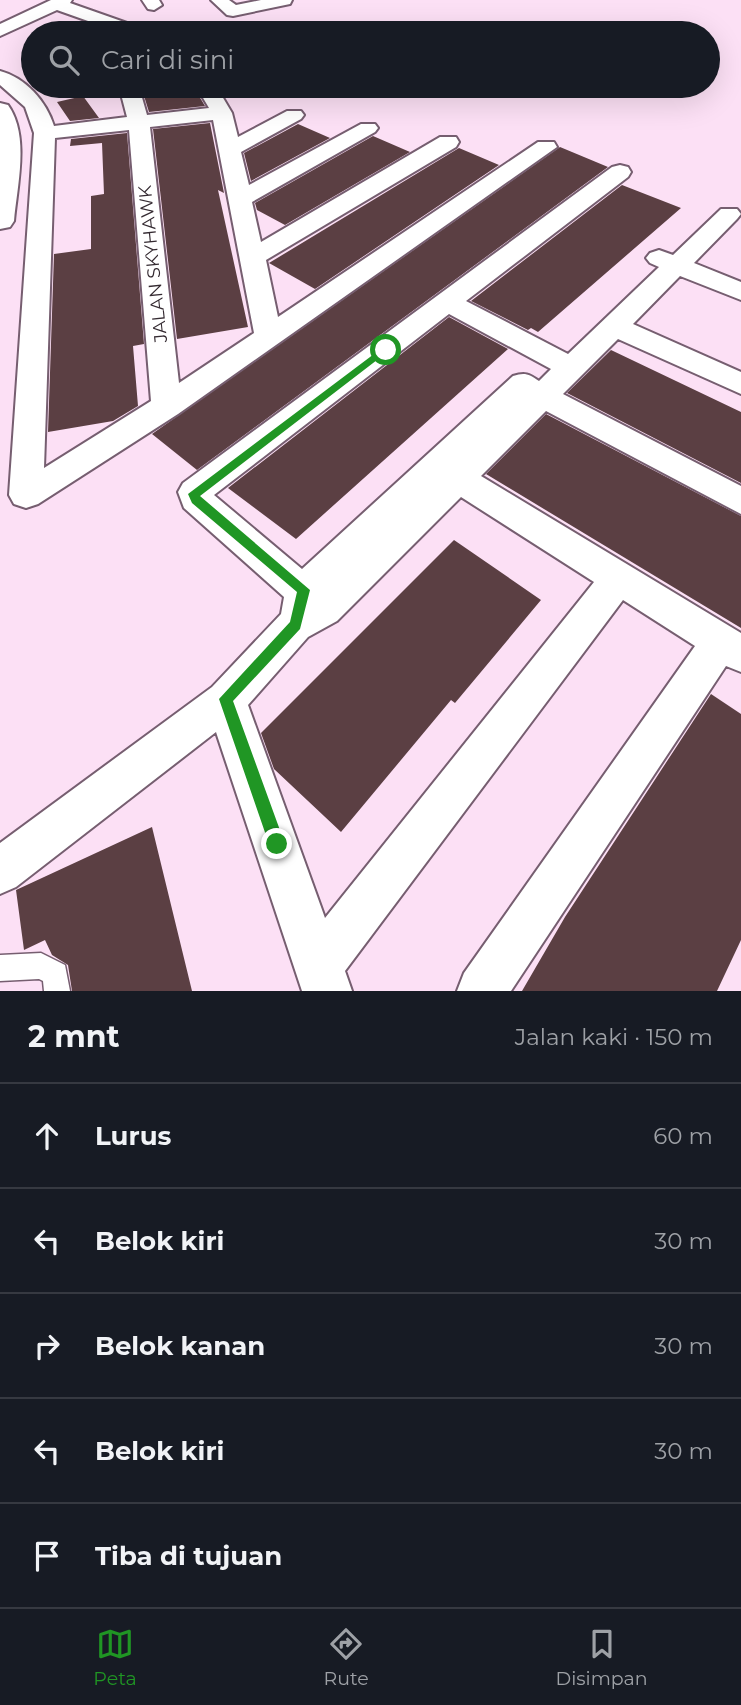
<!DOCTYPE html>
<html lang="id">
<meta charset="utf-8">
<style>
:root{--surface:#171b24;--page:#20242c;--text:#f1f3f6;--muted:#9ea1a6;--line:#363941;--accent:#209624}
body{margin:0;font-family:Montserrat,sans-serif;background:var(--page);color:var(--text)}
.stop{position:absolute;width:21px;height:21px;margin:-16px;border:5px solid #209624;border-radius:50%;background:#fff}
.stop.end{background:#209624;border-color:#fff;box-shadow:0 2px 7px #0008}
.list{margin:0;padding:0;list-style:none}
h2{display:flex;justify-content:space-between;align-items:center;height:91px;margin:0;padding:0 28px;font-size:30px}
h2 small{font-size:23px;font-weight:400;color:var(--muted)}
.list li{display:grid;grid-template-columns:46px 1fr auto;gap:21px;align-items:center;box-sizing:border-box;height:105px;padding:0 28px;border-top:2px solid var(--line)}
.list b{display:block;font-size:26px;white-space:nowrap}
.list em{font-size:23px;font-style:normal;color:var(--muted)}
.icon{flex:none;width:38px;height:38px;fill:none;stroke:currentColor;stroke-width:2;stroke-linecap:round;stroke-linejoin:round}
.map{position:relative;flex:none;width:741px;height:991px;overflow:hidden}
.search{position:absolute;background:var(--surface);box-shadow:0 7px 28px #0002;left:21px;right:21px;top:21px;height:77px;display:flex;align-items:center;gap:18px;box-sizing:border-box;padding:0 24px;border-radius:38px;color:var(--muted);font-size:26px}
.sheet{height:616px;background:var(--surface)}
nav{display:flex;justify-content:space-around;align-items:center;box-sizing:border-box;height:98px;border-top:2px solid var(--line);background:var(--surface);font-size:19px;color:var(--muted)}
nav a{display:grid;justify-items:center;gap:4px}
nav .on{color:var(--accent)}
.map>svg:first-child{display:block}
</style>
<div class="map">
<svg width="741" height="991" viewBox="0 0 741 991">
<rect width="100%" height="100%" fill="#fce0f5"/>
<!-- building -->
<path fill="#5b3f43" d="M141 86H193L205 106 149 112Z
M83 96 99 118 70 121 57 102Z
M210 123 224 193 218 190 248 327 177 339 153 129Z
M298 124 330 138 251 181 244 153Z
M127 133 144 344 133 346 138 406 113 421 48 432 54 254 91 249V196L104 194 102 143 70 146 71 139Z
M373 136 410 152 285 225 257 210 255 203Z
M560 147 608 167 197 470 152 434Z
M459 148 499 165 315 289 269 263Z
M622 185 681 208 538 332 531 328 528 330 471 301Z
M449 317 508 349 296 539 228 488Z
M611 350 741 412V483L567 393Z
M546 414 741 516V628L486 474Z
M454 540 541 600 455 703 451 700 341 832 274 769 261 733Z
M711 694 741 714V940L717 991H522L565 917Z
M152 827 192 991H72L68 965 52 955 45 940 24 950 16 890Z"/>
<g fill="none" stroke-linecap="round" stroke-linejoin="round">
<!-- lane casing -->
<g stroke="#765e70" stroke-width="3">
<path id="lane" d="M41 953 65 965 70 991H44L43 981 39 979 0 981V955Z"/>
</g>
<!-- street casing -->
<g stroke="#765e70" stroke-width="4">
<path id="street" d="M51 0H72L70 3 144 29 147 33H122L57 10 0 36V24Z
M142 0H159L162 5 154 10 148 9Z
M211 0H229L236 5 261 0H292L290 4 233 16 227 15Z
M0 71C26 78 46 101 54 126L127 117 121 94 115 86H135L141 94 147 115 209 108 196 86H216L232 113 238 137 287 111H301L304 115 301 119 241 152 249 185 361 124H375L378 128 375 132 252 202 261 242 440 137H456L459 142 456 147 266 260 278 317 538 142H554L557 147 178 414 38 504 26 508 14 504 9 495 34 133 25 107 0 85ZM213 120 254 333 179 383 150 127ZM129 130 151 401 44 468 55 138Z
M620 165 628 167 631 172 628 177 466 301 568 354 659 267 650 263 646 258 650 253 659 250 673 255 721 209H737L741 214 737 219 694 263 741 282V300L680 276 633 324 741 372V394L618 339 563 394 741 486V514L546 411 481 476 741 633V672L726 666 511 991H457L464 973 695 646 623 600 345 971 352 991H302L216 732 16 887 0 894V843L212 687 281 614 284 597 184 508 178 492 183 483 612 167ZM449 314 551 369 539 381C529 374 525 372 513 376L302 569 214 495ZM461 497 594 582 325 918 248 705 308 637 337 621Z"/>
</g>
<!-- secondary casing -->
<g stroke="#765e70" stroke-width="4">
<path id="secondary" d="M0 103 8 105C30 136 17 186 14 221L10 227 0 229Z"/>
</g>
<!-- lane -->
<use href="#lane" fill="#fff" fill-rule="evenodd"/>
<!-- street -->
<use href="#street" fill="#fff" fill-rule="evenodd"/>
<!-- secondary -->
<use href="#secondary" fill="#fff" fill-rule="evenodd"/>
</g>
<!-- route -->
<path fill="#209624" d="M382 348 390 350 200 496 310 590 300 629 233 701 285 844 282 849 277 851 272 849 269 844 219 699 290 622 297 592 192 503 188 494Z"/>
<g text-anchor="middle" stroke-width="7" stroke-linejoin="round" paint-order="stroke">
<!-- far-street labels -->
<g font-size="18" fill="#342a31" stroke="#fff">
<text transform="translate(153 264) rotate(-96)" y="6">JALAN SKYHAWK</text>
</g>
</g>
</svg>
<div class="stop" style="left:386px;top:350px"></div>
<div class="stop end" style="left:277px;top:844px"></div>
<div class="search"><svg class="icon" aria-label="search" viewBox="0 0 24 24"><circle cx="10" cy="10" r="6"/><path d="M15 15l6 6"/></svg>Cari di sini</div>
</div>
<section class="sheet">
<h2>2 mnt<small>Jalan kaki · 150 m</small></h2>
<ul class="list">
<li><svg class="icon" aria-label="ahead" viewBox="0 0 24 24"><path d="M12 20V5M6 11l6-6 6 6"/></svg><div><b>Lurus</b></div><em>60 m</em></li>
<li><svg class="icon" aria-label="left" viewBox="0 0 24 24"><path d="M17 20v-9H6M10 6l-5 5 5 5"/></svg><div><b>Belok kiri</b></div><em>30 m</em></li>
<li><svg class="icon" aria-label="right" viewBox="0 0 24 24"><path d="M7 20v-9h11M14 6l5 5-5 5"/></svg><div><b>Belok kanan</b></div><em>30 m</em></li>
<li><svg class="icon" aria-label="left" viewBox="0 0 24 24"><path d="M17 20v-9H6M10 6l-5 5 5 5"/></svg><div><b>Belok kiri</b></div><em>30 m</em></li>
<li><svg class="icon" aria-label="arrive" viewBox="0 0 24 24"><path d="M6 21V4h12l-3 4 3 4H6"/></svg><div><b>Tiba di tujuan</b></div></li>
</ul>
</section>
<nav>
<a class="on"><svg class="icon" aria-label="map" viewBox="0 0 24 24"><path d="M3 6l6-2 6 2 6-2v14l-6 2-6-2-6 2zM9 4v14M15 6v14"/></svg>Peta</a>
<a><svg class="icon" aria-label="directions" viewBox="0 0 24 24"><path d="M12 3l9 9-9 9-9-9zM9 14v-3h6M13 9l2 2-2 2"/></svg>Rute</a>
<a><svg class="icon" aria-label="saved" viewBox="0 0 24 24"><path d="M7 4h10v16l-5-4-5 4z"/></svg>Disimpan</a>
</nav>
